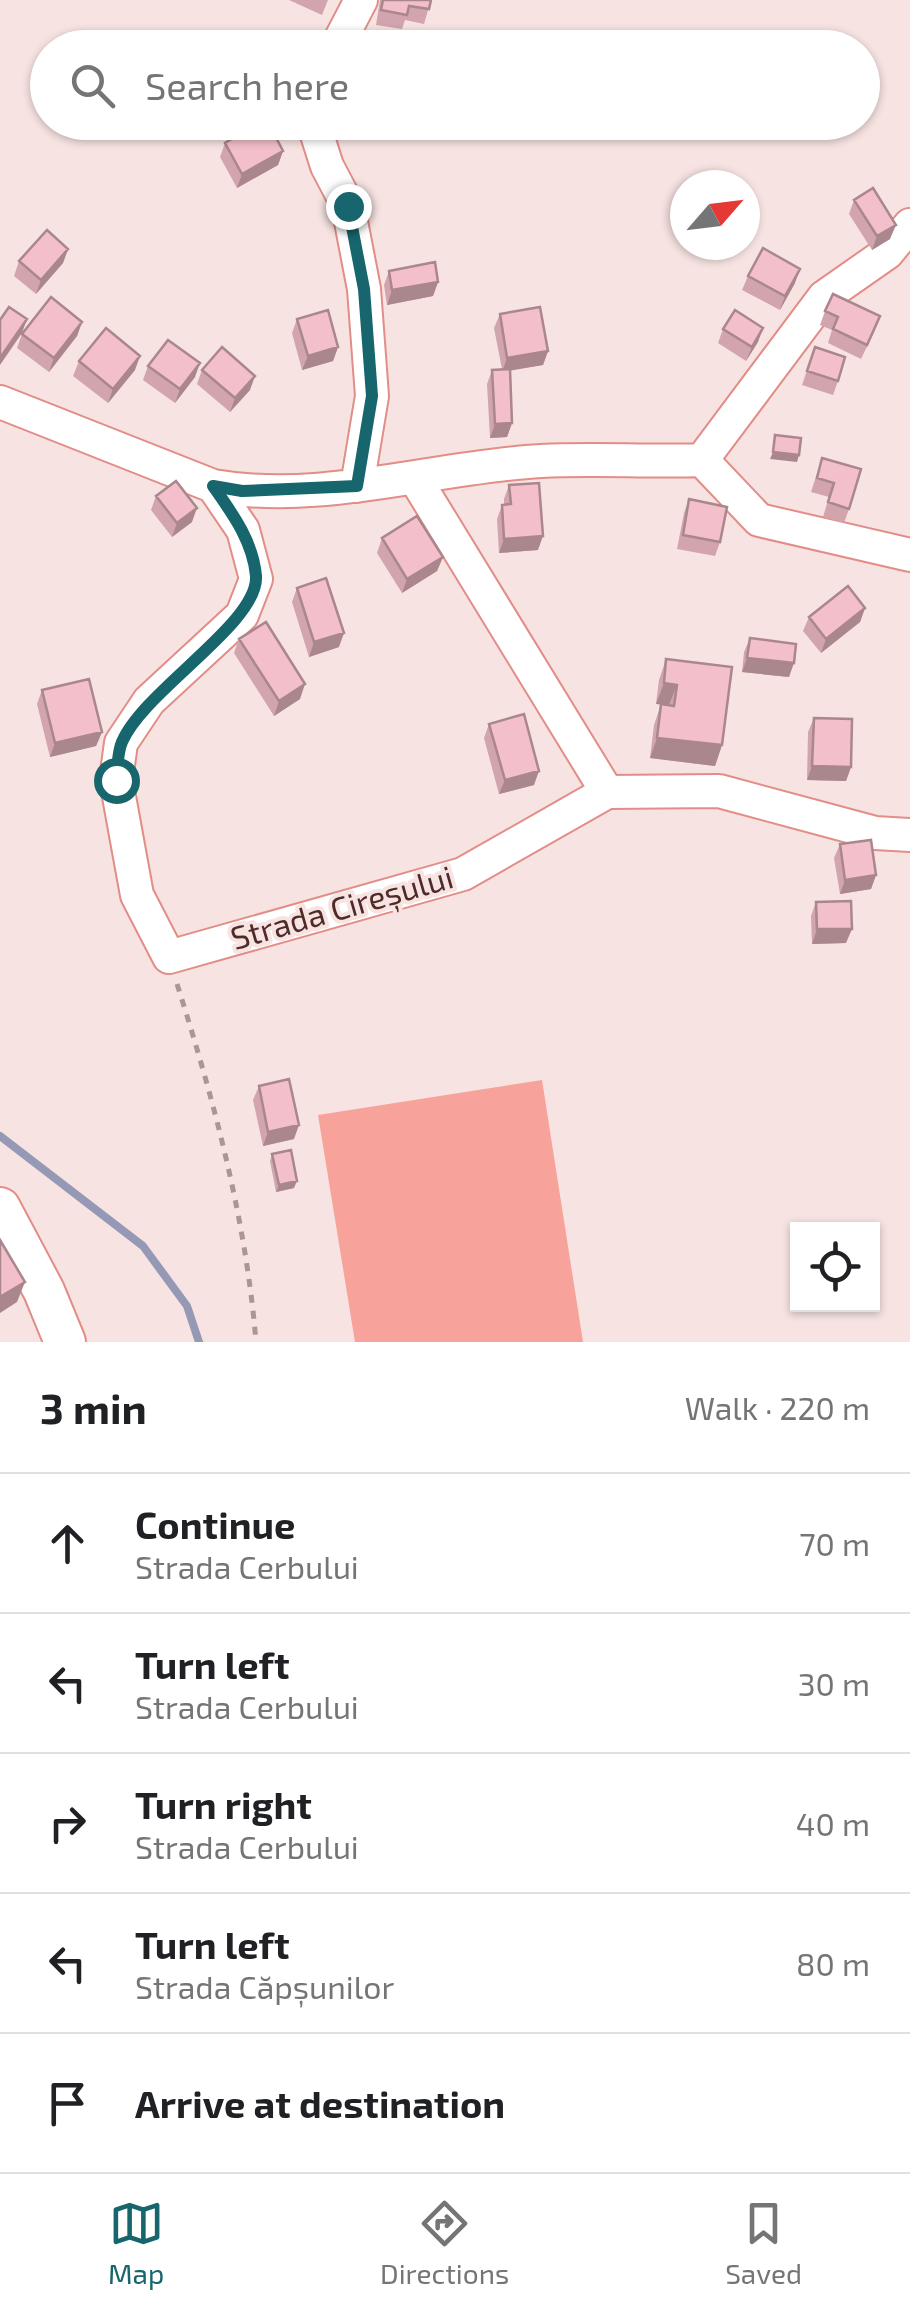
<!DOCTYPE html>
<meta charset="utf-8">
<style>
:root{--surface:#fff;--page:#f6f6f6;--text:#202124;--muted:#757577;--line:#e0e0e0;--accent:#17656d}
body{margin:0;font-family:"Exo 2",sans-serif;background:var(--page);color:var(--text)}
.controls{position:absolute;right:30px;bottom:30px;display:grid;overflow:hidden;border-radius:0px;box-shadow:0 2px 8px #0004}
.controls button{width:90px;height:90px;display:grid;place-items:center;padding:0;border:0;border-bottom:2px solid var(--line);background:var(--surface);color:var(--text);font:50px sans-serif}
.compass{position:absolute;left:670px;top:170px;width:90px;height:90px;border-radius:50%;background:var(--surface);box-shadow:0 2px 8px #0004;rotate:62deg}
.stop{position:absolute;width:30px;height:30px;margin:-22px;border:8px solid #17656d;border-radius:50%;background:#fff}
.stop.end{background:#17656d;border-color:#fff;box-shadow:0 2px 10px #0008}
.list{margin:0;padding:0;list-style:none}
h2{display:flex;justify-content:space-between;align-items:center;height:130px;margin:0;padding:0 40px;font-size:42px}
h2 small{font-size:32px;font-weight:400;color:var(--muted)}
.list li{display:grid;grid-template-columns:65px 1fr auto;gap:30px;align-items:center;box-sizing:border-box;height:140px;padding:0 40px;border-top:2px solid var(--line)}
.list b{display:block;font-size:38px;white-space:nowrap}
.list p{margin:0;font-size:32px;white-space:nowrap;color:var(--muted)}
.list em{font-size:32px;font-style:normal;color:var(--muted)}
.icon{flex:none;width:55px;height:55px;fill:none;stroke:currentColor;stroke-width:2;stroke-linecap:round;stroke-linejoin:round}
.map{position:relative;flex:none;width:910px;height:1342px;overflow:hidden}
.search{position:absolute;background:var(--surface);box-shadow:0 2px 8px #0004;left:30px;right:30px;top:30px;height:110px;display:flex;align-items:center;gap:25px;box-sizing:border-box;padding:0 35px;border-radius:55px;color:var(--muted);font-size:38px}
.sheet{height:830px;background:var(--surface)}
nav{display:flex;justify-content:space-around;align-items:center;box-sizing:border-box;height:140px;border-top:2px solid var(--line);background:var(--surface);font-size:28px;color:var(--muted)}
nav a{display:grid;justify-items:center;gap:5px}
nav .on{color:var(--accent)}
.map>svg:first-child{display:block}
</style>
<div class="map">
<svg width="910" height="1342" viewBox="0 0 910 1342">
<rect width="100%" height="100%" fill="#f7e4e2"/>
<!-- green -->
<path fill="#f7a39c" d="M542 1080 583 1342H355L318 1115Z"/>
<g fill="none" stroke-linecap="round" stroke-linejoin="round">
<!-- stream -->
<path stroke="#9699b5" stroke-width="8" d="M0 1136 143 1246 187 1306 199 1342"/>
<!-- minor casing -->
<g stroke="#e28d87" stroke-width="36">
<path id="minor" d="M336 48 361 0
M313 122 327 166 348 206 364 289 372 396 357 486
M0 402 213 486C322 505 433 467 541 461 594 458 649 462 702 460L759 520 910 555
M702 460 824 297 887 253 910 225
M416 480 607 792
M213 486 243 530 256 579 242 615 149 701 121 743 116 780 137 895 169 957 463 874 607 792 719 791 875 833 910 835"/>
</g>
<!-- major casing -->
<g stroke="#e28d87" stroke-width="44">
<path id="major" d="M0 1208 44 1291 65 1342"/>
</g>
<!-- path -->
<path stroke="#ae9492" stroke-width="5" stroke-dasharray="8 8" stroke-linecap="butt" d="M177 984C214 1100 246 1220 256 1342"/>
<!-- minor -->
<use href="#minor" stroke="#fff" stroke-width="32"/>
<!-- major -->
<use href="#major" stroke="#fff" stroke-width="40"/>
</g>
<!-- wall -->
<path fill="#d1a4ae" d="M289 0H328L322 15Z
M380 0H431L424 24 405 20 402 29 376 25Z
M225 143 283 151 278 165 237 188 220 157Z
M854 200 890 239 872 250 849 214Z
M68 249 63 263 36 294 14 276 19 261Z
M389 271 438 282 433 296 387 305 384 285Z
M748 276 795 283 780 310 742 290Z
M825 311 875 330 861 359 828 343 832 330 820 325Z
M500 314 548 351 543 365 510 370 512 423 507 437 490 438 487 384 492 370 502 369 494 328Z
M297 319 338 347 333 361 302 370 292 333Z
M82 322 77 336 49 372 17 348 22 334Z
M723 329 758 342 746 361 718 343Z
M815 347 838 381 833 395 802 385Z
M79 361 135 370 108 403 73 376Z
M148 366 195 377 175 403 143 380Z
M202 370 250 390 230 412 197 384Z
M822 458 849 509 844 523 823 517 829 497 811 492Z
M509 485 538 550 499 553 497 519 502 505H504V499Z
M156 496 192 522 172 537 151 510Z
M689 499 720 542 715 556 677 549 684 513Z
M382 538 443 557 437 571 402 593 377 553Z
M297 588 339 647 309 657 292 602Z
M865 608 860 622 821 653 803 631 809 617Z
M750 638 789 677 742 672 744 652Z
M239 639 300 699 274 716 234 653Z
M666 659 722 745 715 766 650 758 654 725 661 704 669 705 656 704 659 680Z
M42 690 102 732 96 746 50 757 37 704Z
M814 718 851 767 846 781 807 780 808 732Z
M489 724 534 785 499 794 484 738Z
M840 844 876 875 871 889 840 894 834 858Z
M816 902 846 943 812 944 811 916Z
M259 1086 294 1139 263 1146 253 1100Z
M272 1154 294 1188 276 1192 270 1161Z"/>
<!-- shaded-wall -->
<path fill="#aa868d" d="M283 151 278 165 237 188 242 174Z
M896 225 890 239 872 250 877 236Z
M68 249 63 263 36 294 41 280Z
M800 269 795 283 780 310 785 296Z
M438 282 433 296 387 305 392 290Z
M27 319 22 333 0 365V358Z
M82 322 77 336 49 372 54 358Z
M763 328 758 342 746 361 752 347Z
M338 347 333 361 302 370 308 356Z
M548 351 543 365 502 372 507 358Z
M140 356 135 370 108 403 113 389Z
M200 363 195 377 175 403 180 389Z
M255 376 250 390 230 412 235 398Z
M512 423 507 437 490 438 495 424Z
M773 452 799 455 797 462 770 459Z
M197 508 192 522 172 537 177 523Z
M543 536 538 550 499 553 504 539Z
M443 557 437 571 402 593 407 579Z
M865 608 860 622 821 653 826 639Z
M344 633 339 647 309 657 314 642Z
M747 658 794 663 789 677 742 672Z
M664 683 677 685 669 705 656 704Z
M305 684 300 699 274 716 279 701Z
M102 732 96 746 50 757 55 743Z
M657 738 722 745 715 766 650 758Z
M812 766 851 767 846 781 807 780Z
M539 771 534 785 499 794 505 780Z
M876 875 871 889 840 894 845 880Z
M817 929H852L846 943 812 944Z
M299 1125 294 1139 263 1146 268 1132Z
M297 1181 294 1188 276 1192 279 1185Z
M25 1282 17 1302 0 1313V1297Z"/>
<!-- building -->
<path fill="#f3bfca" stroke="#aa868d" stroke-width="2.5" d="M383 0H431L429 9 409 6 407 15 381 10Z
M378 42 382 48H370Z
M261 122H268L283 151 242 174 225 143Z
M873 188 896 225 877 236 854 200Z
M47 230 68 249 41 280 19 261Z
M763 248 800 269 785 296 748 276Z
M435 262 438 282 392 290 389 271Z
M833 294 880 316 867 345 833 329 838 317 825 311Z
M51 297 82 322 54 358 22 334Z
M9 307 27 319 0 358V320Z
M540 307 548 351 507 358 500 314Z
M328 310 338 347 308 356 297 319Z
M735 310 763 328 752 347 723 329Z
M106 328 140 356 113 389 79 361Z
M168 340 200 363 180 389 148 366Z
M222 347 255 376 235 398 202 370Z
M815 347 845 357 838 381 807 371Z
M510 369 512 423 495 424 492 370Z
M775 435 801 438 799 455 773 452Z
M822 458 861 469 849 509 828 502 834 483 817 478Z
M176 481 197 508 177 523 156 496Z
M539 483 543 536 504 539 502 505 511 504 509 485Z
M689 499 727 507 720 542 683 535Z
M417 516 443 557 407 579 382 538Z
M326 578 344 633 314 642 297 588Z
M848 586 865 608 826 639 809 617Z
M266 622 305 684 279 701 239 639Z
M750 638 796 644 794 663 747 658Z
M666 659 732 667 722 745 657 738 661 704 674 706 677 685 664 683Z
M89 679 102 732 55 743 42 690Z
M524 714 539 771 505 780 489 724Z
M814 718 852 719 851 767 812 766Z
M871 840 876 875 845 880 840 844Z
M851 901 852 929H817L816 902Z
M289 1079 299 1125 268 1132 259 1086Z
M291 1150 297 1181 279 1185 272 1154Z
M0 1240 25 1282 0 1297Z"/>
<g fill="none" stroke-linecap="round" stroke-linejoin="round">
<!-- route -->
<path stroke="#17656d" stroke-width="12" d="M116 780C118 769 117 753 122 742 144 690 259 623 256 576 253 541 232 513 213 486L242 491 357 486 372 396 364 289 348 206"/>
</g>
<g text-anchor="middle" stroke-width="8" stroke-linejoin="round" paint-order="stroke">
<!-- street labels -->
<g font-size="32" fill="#4e2b28" stroke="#f7e4e2">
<text transform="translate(342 908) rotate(-16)" y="11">Strada Cireșului</text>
</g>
</g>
</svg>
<div class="controls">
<button><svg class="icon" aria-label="locate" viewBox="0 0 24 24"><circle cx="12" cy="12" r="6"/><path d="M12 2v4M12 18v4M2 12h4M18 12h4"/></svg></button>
</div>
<svg class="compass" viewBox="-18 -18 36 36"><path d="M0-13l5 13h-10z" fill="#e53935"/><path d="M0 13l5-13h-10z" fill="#757577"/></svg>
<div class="stop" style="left:116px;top:780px"></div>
<div class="stop end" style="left:348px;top:206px"></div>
<div class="search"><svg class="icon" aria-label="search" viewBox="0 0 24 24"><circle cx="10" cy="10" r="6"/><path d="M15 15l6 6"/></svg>Search here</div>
</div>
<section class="sheet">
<h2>3 min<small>Walk · 220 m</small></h2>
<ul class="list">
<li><svg class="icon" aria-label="ahead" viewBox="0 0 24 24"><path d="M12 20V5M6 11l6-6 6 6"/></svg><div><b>Continue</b><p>Strada Cerbului</p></div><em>70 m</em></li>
<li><svg class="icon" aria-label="left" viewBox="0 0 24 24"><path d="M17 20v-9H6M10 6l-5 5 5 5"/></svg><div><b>Turn left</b><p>Strada Cerbului</p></div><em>30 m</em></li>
<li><svg class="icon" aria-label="right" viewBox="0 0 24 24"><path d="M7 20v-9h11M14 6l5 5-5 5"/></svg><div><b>Turn right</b><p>Strada Cerbului</p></div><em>40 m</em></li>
<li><svg class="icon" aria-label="left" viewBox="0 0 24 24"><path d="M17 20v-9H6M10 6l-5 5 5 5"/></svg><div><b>Turn left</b><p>Strada Căpșunilor</p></div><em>80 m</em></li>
<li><svg class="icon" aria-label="arrive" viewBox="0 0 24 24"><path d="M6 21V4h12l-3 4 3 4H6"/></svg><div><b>Arrive at destination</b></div></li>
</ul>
</section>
<nav>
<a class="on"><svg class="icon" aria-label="map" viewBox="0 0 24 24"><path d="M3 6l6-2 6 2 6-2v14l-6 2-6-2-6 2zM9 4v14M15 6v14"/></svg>Map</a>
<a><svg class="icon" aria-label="directions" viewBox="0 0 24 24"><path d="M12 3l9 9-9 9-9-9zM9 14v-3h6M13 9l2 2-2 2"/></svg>Directions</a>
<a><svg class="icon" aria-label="saved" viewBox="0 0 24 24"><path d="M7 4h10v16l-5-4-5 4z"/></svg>Saved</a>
</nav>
